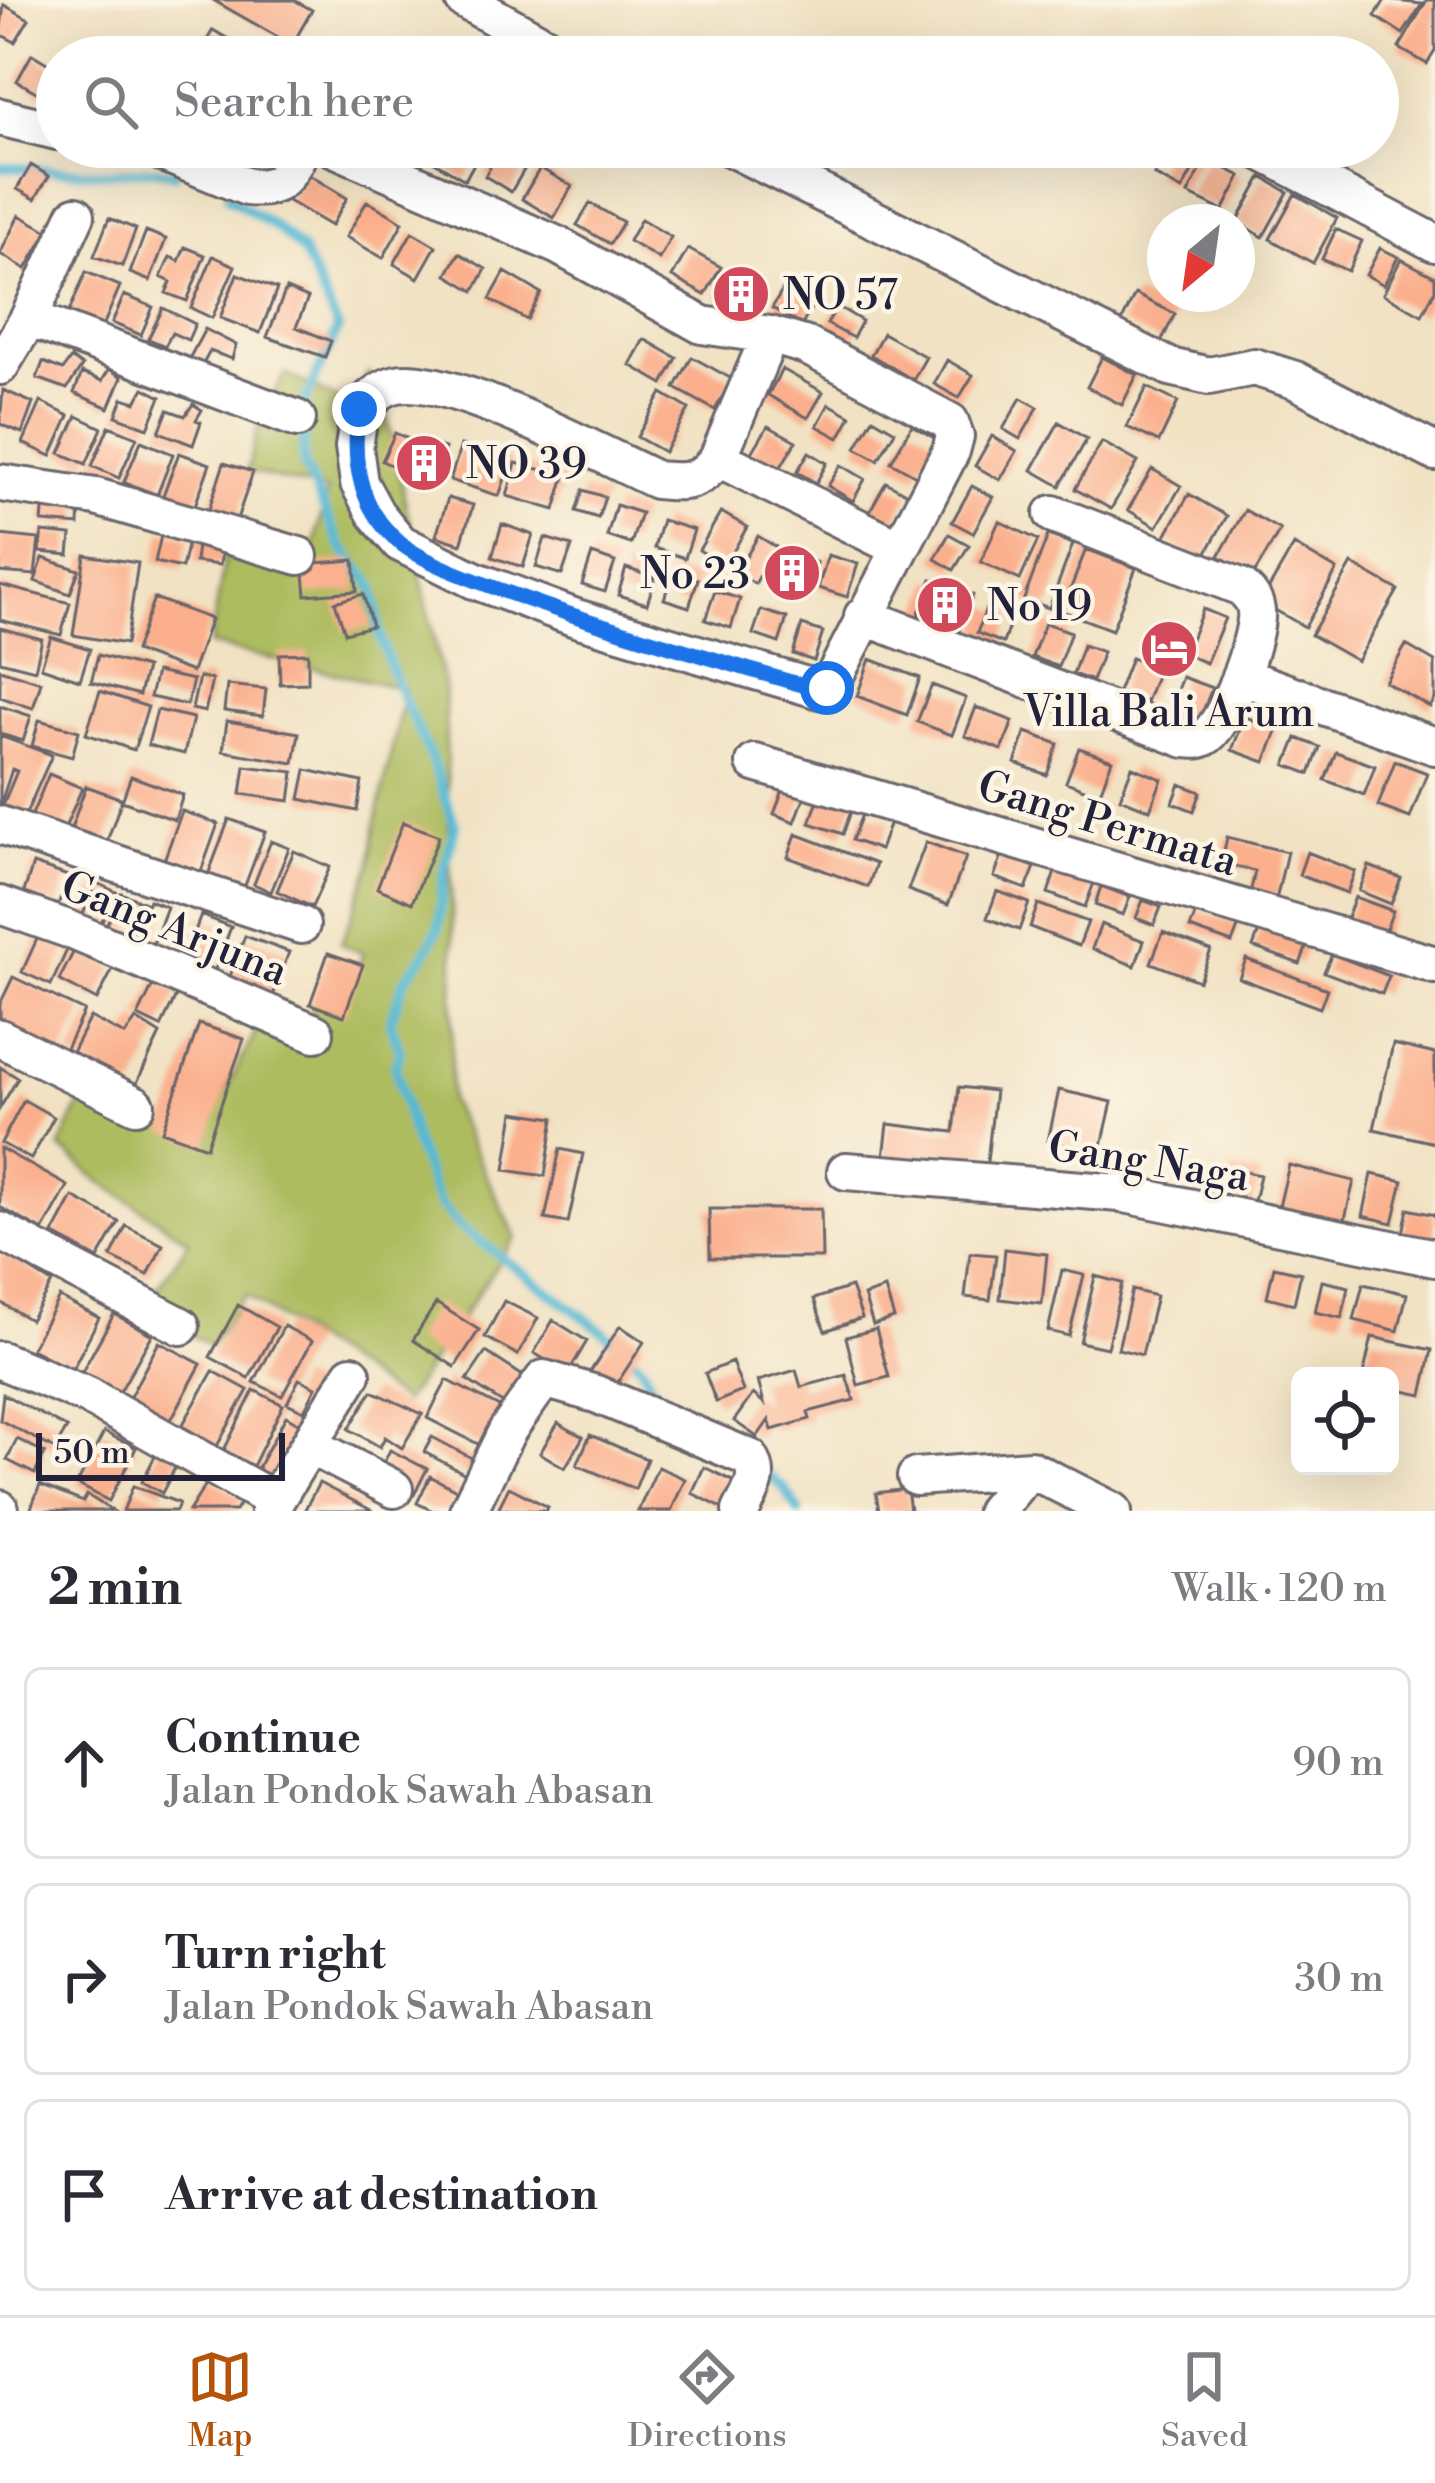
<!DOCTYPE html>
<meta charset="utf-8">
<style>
:root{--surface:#fff;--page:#f7f7f7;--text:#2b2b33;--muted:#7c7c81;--line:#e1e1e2;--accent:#b45309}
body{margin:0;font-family:"Libre Bodoni",serif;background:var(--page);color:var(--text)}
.controls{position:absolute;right:36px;bottom:36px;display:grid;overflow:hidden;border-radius:18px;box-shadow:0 12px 48px #0002}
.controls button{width:108px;height:108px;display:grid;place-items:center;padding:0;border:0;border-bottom:3px solid var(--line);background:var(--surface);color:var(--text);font:60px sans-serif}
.compass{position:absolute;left:1147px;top:204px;width:108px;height:108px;border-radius:50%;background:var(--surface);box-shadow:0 12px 48px #0002;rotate:209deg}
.scale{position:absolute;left:36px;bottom:30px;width:249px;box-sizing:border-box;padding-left:12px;border:6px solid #22223b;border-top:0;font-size:33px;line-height:42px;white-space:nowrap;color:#22223b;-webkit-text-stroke:9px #fcf5e5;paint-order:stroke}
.stop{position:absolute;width:36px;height:36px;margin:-27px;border:9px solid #1a73e8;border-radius:50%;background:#fff}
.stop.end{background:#1a73e8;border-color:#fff;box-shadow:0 3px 12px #0008}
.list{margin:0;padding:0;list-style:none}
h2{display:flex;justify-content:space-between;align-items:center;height:156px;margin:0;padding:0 48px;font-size:51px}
h2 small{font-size:39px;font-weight:400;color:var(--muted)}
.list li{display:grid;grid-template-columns:78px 1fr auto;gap:36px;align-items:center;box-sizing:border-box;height:192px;margin:0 24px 24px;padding:0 24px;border:3px solid var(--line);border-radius:18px}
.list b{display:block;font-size:45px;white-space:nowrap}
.list p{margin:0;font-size:39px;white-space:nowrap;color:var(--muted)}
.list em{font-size:39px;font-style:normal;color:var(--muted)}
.icon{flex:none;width:66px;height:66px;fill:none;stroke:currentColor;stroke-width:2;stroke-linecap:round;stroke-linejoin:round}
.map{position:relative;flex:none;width:1435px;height:1511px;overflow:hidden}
.search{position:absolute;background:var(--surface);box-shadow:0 12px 48px #0002;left:36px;right:36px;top:36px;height:132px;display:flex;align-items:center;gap:30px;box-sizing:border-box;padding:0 42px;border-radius:66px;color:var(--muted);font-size:45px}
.sheet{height:804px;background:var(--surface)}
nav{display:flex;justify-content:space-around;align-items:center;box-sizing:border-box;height:168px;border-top:3px solid var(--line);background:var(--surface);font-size:33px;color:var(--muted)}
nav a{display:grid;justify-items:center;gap:6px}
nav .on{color:var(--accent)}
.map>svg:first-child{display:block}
</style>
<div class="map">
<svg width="1435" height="1511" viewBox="0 0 1435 1511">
<rect width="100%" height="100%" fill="#fcf5e5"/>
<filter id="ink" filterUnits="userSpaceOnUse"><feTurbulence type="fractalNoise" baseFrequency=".00833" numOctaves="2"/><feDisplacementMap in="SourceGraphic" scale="24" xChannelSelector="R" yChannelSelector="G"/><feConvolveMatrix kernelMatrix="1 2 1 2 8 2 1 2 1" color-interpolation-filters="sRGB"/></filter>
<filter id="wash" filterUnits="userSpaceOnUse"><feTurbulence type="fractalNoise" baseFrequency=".004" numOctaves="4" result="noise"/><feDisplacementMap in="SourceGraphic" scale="48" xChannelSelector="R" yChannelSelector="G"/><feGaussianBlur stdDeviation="2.7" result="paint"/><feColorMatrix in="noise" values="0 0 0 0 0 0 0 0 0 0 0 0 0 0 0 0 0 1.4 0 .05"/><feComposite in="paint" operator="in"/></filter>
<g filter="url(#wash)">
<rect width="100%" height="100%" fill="#f1e2c3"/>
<!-- green -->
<path fill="#adbc5e" stroke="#686f4c" stroke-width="3" d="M368 373 390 429 444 686 454 968 450 1101 516 1237 404 1402 245 1295 210 1346 145 1306 189 1241 97 1179 60 1147 86 1090 199 1144 264 1015 304 1030 322 985 348 994 363 953 341 944 371 864 376 822 405 689 210 645 227 545 309 565 327 491 247 471 262 412 286 374 352 406Z"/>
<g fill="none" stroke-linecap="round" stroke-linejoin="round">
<!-- stream -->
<path stroke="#55b9d4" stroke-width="10" d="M0 167 107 173 153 170 174 174
M228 197 278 229 303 252 338 328 305 402 303 463 341 546 374 587 380 637 396 683 431 758 455 826 444 870 439 927 424 956 405 979 390 1022 400 1051 395 1066 415 1144 439 1204 460 1227 603 1331 641 1365 655 1393 683 1413
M762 1470 784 1488 799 1511"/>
</g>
<g id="blocks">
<!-- building -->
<path fill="#fbaf8c" d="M213 0H294L312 10 292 45Z
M1385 0 1422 4 1403 34 1375 16Z
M1427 0H1435V51L1427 64 1399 48Z
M4 5 29 19 15 42 0 34Z
M213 30 244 48 239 57H209L200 52Z
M32 54 57 69 43 96 17 81Z
M439 147H478L482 149 465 180 431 160Z
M1168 147H1181L1200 157 1182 190 1154 175Z
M497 154 524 170 511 192 485 176Z
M1206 159 1241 176 1223 211 1188 194Z
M31 165 49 176 35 199 17 189Z
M540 168 572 186 554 218 522 199Z
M304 172 347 198 331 226 288 201Z
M1262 177 1288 192 1263 237 1237 222Z
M1295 194 1337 218 1313 263 1270 239Z
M367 201 403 222 383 258 346 237Z
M590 203 623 222 610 244 577 225Z
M19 215 48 231 26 269 0 254Z
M109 218 136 229 122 266 94 256Z
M641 219 671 237 659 259 629 241Z
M1336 229 1362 241 1348 271 1322 259Z
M146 231 166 239 150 281 130 273Z
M412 232 436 246 418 278 394 264Z
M185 247 205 255 187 301 166 293 171 282 161 277 170 257 179 261Z
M1380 248 1398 257 1384 285 1366 275Z
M688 249 721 267 705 295 672 277Z
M459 253 486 269 474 291 447 275Z
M213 256 235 266 212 318 191 308Z
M1401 259 1435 277V290L1422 315 1383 294Z
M731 271 766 291 752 316 717 296Z
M86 272 120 286 103 326 69 312Z
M505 272 541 293 527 320 490 299Z
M237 274 277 289 260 333 220 318Z
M785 286 814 303 802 325 772 308Z
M286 289 308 298 296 327 331 341 325 357 267 337Z
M1135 294 1175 314 1161 342 1121 323Z
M124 295 153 307 141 335 112 323Z
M837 306 862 321 853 338 827 324Z
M163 308 195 324 188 340 172 333 165 346 148 339Z
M205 329 236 345 232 359 210 351 202 366 189 359Z
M883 333 926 357 913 380 871 355Z
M644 339 677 358 663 384 630 365Z
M692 357 732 379 715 410 675 388Z
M1102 357 1137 375 1122 405 1087 387Z
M71 358 82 366 67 389 37 378 43 362 63 370Z
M947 360 973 375 959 398 934 384Z
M109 369 122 377 109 408 74 393 82 373 102 381Z
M782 369 823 392 808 418 768 395Z
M1147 387 1178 402 1159 442 1127 427Z
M144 388 161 397 148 428 116 416 123 398 136 402Z
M3 390 33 403 22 433 0 424Z
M662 393 689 409 664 452 637 437Z
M1021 398 1038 407 1020 439 1003 429Z
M41 402 69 416 51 456 23 443Z
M193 404 202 410 196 420 201 422 193 445 159 432 168 410 185 416Z
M829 404 851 416 839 438 817 426Z
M77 416 102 428 86 464 60 453Z
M873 418 895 431 878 460 856 448Z
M1059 422 1087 439 1060 486 1032 470Z
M912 425 936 439 916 476 891 462Z
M109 426 137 437 119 478 92 466Z
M768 426 796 441 775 477 747 461Z
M395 433 411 440 398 468 382 461Z
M992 436 1017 451 1000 480 975 466Z
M416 439 445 448 433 486 404 477Z
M141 441 173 454 157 495 124 482Z
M1102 442 1138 462 1111 509 1075 489Z
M461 445 511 461 499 496 450 480Z
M809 452 827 463 816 483 797 472Z
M179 453 210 464 193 511 162 498Z
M224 463 253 472 237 519 209 509Z
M516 463 565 476 555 510 507 496Z
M841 465 865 479 853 501 828 486Z
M1152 469 1181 486 1157 527 1128 510Z
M886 482 909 495 889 529 867 516Z
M972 486 993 497 973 533 952 522Z
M583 490 605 497 598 518 576 511Z
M1189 494 1227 516 1202 561 1164 539Z
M448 498 473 505 461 544 436 536Z
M44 499 80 502 79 525 42 522Z
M616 505 641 513 631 544 607 536Z
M1245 510 1280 530 1253 576 1219 556Z
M721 512 747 527 725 566 699 550Z
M662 520 694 530 685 558 654 548Z
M999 521 1038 540 1020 580 981 562Z
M502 524 533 535 523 567 492 557Z
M162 531 189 537 182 568 155 562Z
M42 532 71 535 69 555 40 552Z
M949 534 969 545 954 570 935 559Z
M0 535 39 539 35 575 0 572Z
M1048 535 1073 544 1049 608 1024 599Z
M758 536 776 547 755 584 737 573Z
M198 537 224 540 220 565 195 562Z
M545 538 572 546 562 575 536 567Z
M1294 545 1337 570 1305 627 1261 602Z
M787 546 817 563 797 598 767 582Z
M1086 549 1136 568 1112 630 1062 611Z
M592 554 615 562 605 592 582 585Z
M85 555 138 563 126 644 73 635Z
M828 555 858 564 847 597 818 588Z
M43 558 79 570 70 594 35 581Z
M354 560 357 591 306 595 303 564Z
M1352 564 1398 590 1357 661 1311 635Z
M626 568 655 578 647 604 618 595Z
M673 571 698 579 689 607 664 599Z
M932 579 973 595 959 631 918 615Z
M0 585 70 603 61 635 0 620Z
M715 591 740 599 731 628 705 620Z
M363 594 372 626 345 633 335 602Z
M154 598 211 619 192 672 135 651Z
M987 606 1013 615 1003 643 977 633Z
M1203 609 1225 618 1206 663 1185 654Z
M761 610 787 618 779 643 753 634Z
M1045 623 1071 632 1058 667 1032 657Z
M802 625 823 632 814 661 793 654Z
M0 628 42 639 35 670 0 661Z
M51 637 90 649 80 680 41 667Z
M1083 645 1103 652 1092 681 1073 674Z
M1406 645 1435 662V699L1430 707 1385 682Z
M308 653V683L280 684 279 654Z
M98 655 146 668 139 695 91 682Z
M1131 658 1159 668 1146 702 1118 692Z
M870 659 920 678 907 715 857 696Z
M0 669 41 682 33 708 0 697Z
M156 672 193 680 187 705 150 697Z
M199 677 212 680 205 712 192 709Z
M1182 677 1212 688 1200 719 1170 708Z
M227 685 266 689 263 716 224 711Z
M932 685 966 698 952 735 917 722Z
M100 691 148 707 134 750 86 734Z
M0 706 31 716 23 741 0 734Z
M976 707 1013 721 1002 750 965 736Z
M157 710 193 718 184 754 148 745Z
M1245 717 1278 729 1265 762 1232 750Z
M39 720 79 731 72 757 32 746Z
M227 721 299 733 294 763 223 751Z
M1026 732 1058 744 1047 775 1015 763Z
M0 736 52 755 20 827 0 812 17 771 12 769 0 806Z
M1297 738 1320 747 1310 774 1286 765Z
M1079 748 1112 760 1099 795 1066 782Z
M1336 752 1375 766 1364 795 1325 780Z
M1395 761 1427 773 1410 818 1378 806Z
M245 766 294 772 290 801 241 794Z
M1132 767 1162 779 1150 810 1120 798Z
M306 770 362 782 357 811 300 799Z
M49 774 82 788 64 830 31 817Z
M131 776 183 795 175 820 122 801Z
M1180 784 1201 792 1194 811 1173 803Z
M785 785 806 793 795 822 774 814Z
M86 786 122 799 105 847 69 834Z
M822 788 855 800 843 834 810 823Z
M182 811 218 824 199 877 163 863Z
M863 812 890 822 880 850 852 840Z
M229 819 265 832 244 888 208 875Z
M403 822 439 836 412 903 377 888Z
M796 834 876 864 868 887 788 857Z
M1227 837 1287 852 1276 900 1250 894 1255 871 1222 863Z
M271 841 289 848 271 892 254 884Z
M926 842 966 857 948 905 908 890Z
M294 851 330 867 312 907 277 891Z
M1307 852 1355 871 1347 893 1299 875Z
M1002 855 1035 867 1026 889 994 877Z
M33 864 68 876 58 906 23 895Z
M1057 866 1095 880 1085 907 1048 893Z
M1369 866 1401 878 1391 904 1359 891Z
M97 883 116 892 99 927 81 918Z
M1101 886 1130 897 1123 915 1095 905Z
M997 891 1029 903 1019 930 987 918Z
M121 893 145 903 127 941 104 930Z
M1355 897 1393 911 1381 942 1343 928Z
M149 900 167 907 150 952 131 945Z
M1143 900 1161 907 1154 925 1136 918Z
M1038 904 1088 922 1079 946 1030 927Z
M1197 910 1239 925 1232 943 1190 928Z
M201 915 231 927 213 975 183 964Z
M1101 924 1144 941 1135 966 1092 949Z
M1261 926 1308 943 1300 964 1253 947Z
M42 928 71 941 51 985 22 972Z
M1163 932 1211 950 1199 981 1151 963Z
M245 936 289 952 270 1004 226 987Z
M76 947 114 967 97 1000 59 980Z
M328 953 363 965 344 1016 310 1004Z
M1332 954 1389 976 1382 994 1324 972Z
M1246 959 1327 989 1320 1008 1239 978Z
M13 977 84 1011 61 1059 0 1030V1004Z
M155 981 178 992 161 1027 138 1016Z
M90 1017 125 1035 136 1019 160 1034 134 1089 70 1056Z
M199 1024 244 1039 206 1147 162 1131Z
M1393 1044 1435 1054V1143L1374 1129Z
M0 1067 18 1078 0 1108Z
M959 1087 995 1091 986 1170 884 1157 888 1124 954 1132Z
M1059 1090 1112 1102 1100 1154 1048 1141Z
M24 1100 54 1117 31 1159 1 1143Z
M514 1112 554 1118 545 1176 505 1170Z
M0 1148 68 1186 43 1231 0 1207Z
M560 1149 583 1154 568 1223 545 1219Z
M1289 1165 1354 1181 1342 1231 1277 1215Z
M1232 1169 1260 1175 1252 1210 1224 1204Z
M1372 1174 1403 1181 1393 1223 1363 1216Z
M73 1197 119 1222 98 1259 53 1234Z
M709 1209H821L822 1258H710Z
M1408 1209 1435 1215V1240L1403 1233Z
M126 1226 163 1245 148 1275 111 1257Z
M1005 1249 1047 1254 1042 1304 1000 1299Z
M0 1251 52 1283 30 1320 0 1302Z
M970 1253 996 1255 990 1300 965 1297Z
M1274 1267 1301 1273 1294 1304 1267 1297Z
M1062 1270 1084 1275 1069 1336 1048 1331Z
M1095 1276 1122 1283 1107 1348 1080 1342Z
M1322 1281 1349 1287 1342 1318 1315 1312Z
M1363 1284 1407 1294 1398 1331 1354 1320Z
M851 1287 862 1318 825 1331 814 1299Z
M885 1289 894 1318 873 1325 864 1296Z
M1132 1290 1156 1296 1142 1355 1118 1349Z
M59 1297 99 1318 72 1370 31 1349Z
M504 1301 538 1318 518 1355 485 1337Z
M436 1303 479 1330 455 1367 413 1340Z
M238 1305 277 1327 249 1378 210 1357Z
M114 1314 152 1335 114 1402 77 1381Z
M553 1320 587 1341 568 1373 534 1353Z
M284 1326 312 1341 282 1396 254 1382Z
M620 1326 644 1342 614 1388 590 1372Z
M876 1329 889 1377 858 1385 846 1337Z
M1372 1337 1432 1350 1422 1395 1390 1388V1376H1363Z
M159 1342 201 1364 166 1429 125 1406Z
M486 1352 526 1378 507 1406 467 1380Z
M732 1362 743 1391 716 1402 705 1373Z
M796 1370 801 1387 846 1375 854 1400 808 1412 810 1419 772 1430 769 1420 757 1437 734 1421 753 1394 764 1403 758 1381Z
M213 1371 248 1390 217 1446 182 1426Z
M299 1379 316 1387 304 1411 287 1403Z
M447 1380 505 1410 486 1448 427 1418Z
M254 1390 283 1405 253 1466 223 1452Z
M372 1391 422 1414 402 1448 385 1437 380 1447 349 1429Z
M3 1394 67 1428 55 1449 0 1420Z
M286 1416 310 1430 279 1486 255 1473Z
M558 1423 583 1437 565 1468 540 1453Z
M104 1432 136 1448 109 1501 77 1484Z
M590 1435 647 1459 635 1489 577 1465Z
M432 1437 481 1463 473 1478 424 1452Z
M17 1439 45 1453 35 1474 7 1460Z
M159 1448 180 1458 162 1493 142 1482Z
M390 1450 427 1469 414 1495 377 1476Z
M658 1467 685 1479 671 1511H638Z
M704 1467 741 1485 728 1511 692 1493Z
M430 1476 458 1491 448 1511H433L417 1503Z
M210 1478 243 1498 235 1511H189Z
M319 1483 373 1511H304Z
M40 1485 83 1502 87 1495 113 1511H30Z
M133 1486 179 1503 176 1511H123Z
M509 1487 548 1507 546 1511 498 1509Z
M907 1489 910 1511H879L876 1493Z"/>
</g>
</g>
<g filter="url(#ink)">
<use href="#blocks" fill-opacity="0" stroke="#6a656b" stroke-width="3"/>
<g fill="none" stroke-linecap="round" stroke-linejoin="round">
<!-- minor casing -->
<g stroke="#6a656b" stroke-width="42">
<path id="minor" d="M464 0 566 57
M0 117 57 131
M149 147 247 187C282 191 288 175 302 147
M332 147 559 246 702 325 770 335 807 346 950 422 955 436 951 451 832 681 820 690 576 618 474 580 400 543 376 514 359 483 354 447 360 409C370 398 382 387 397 384 449 373 604 456 656 480 685 483 700 483 718 458L770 335
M729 147 1170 367 1209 376 1254 367 1295 380 1435 452
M1253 147 1435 243
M29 318 297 419
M0 366 29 318 76 215
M718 458 899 548
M0 483 96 497 299 556
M863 616 1185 739C1193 740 1197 741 1205 737 1226 726 1259 634 1256 611 1255 600 1249 594 1241 587L1053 514
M1240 676 1435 746
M755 763 1435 965
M0 825 301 925
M0 905 68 929 315 1033
M0 1038 136 1105
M846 1171 1120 1193 1435 1258
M0 1231 181 1326
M0 1360 88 1396 275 1501
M309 1445 394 1489
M916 1477 1030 1469 1113 1511
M0 1509V1511
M269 1511 352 1374
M468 1511 507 1431 544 1379 596 1394 750 1458C762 1478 750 1492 741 1511
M995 1511 1030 1469"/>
</g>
<!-- minor -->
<use href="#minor" stroke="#fff" stroke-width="36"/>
</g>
</g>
<g fill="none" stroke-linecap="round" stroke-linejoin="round" filter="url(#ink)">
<!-- route -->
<path stroke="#1a73e8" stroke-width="15" d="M359 409C351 459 358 508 400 543 423 562 479 582 509 593 607 629 708 657 808 687L827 688"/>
</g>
<!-- icons -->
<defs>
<g id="building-disc" transform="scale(3)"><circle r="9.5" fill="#d1495b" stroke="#fcf5e5"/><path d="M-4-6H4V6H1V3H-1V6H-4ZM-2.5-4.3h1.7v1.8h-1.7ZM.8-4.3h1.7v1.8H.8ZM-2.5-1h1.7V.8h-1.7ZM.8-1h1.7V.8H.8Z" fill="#fff"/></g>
<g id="hotel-disc" transform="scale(3)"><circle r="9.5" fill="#d1495b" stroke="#fcf5e5"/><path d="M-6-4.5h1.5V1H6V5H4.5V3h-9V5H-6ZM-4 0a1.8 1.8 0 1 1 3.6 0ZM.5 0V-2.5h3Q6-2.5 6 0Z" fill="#fff"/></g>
</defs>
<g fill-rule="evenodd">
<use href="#building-disc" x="741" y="294"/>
<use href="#building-disc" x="424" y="463"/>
<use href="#building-disc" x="792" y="573"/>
<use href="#building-disc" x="945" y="605"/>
<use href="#hotel-disc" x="1169" y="649"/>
</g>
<g text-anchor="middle" stroke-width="9" stroke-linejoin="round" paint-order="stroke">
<!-- poi labels -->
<g font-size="42" fill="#22223b" stroke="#fcf5e5" text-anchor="start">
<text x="783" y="309">NO 57</text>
<text x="466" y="478">NO 39</text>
<text x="750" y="588" text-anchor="end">No 23</text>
<text x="987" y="620">No 19</text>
<text x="1169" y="726" text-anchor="middle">Villa Bali Arum</text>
</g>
<!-- street labels -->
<g font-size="42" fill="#22223b" stroke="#fcf5e5">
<text transform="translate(1108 822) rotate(17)" y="15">Gang Permata</text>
<text transform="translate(175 927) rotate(22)" y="15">Gang Arjuna</text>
<text transform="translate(1149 1160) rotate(9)" y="15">Gang Naga</text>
</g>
</g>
</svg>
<div class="controls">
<button><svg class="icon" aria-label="locate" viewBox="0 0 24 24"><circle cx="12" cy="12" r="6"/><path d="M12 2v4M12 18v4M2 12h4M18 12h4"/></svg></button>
</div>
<svg class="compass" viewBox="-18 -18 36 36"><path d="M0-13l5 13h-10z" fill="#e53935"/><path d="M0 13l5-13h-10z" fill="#7c7c81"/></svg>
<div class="scale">50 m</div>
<div class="stop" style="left:827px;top:688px"></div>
<div class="stop end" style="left:359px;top:409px"></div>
<div class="search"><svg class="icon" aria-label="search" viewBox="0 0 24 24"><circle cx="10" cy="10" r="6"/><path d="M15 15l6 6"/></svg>Search here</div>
</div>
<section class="sheet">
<h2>2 min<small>Walk · 120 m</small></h2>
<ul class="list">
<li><svg class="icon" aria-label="ahead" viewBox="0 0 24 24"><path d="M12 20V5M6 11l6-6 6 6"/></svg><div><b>Continue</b><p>Jalan Pondok Sawah Abasan</p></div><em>90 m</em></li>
<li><svg class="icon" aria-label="right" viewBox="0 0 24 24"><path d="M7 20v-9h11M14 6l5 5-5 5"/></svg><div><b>Turn right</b><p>Jalan Pondok Sawah Abasan</p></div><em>30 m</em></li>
<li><svg class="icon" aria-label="arrive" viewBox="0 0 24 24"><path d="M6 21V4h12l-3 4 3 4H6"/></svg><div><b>Arrive at destination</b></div></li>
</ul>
</section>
<nav>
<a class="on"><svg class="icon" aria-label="map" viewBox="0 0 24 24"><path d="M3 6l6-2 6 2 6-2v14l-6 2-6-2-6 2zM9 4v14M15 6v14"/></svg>Map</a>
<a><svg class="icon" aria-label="directions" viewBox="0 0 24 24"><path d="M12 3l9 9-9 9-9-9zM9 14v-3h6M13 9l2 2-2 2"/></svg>Directions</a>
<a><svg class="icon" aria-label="saved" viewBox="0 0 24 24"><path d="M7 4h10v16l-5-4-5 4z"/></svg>Saved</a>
</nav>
